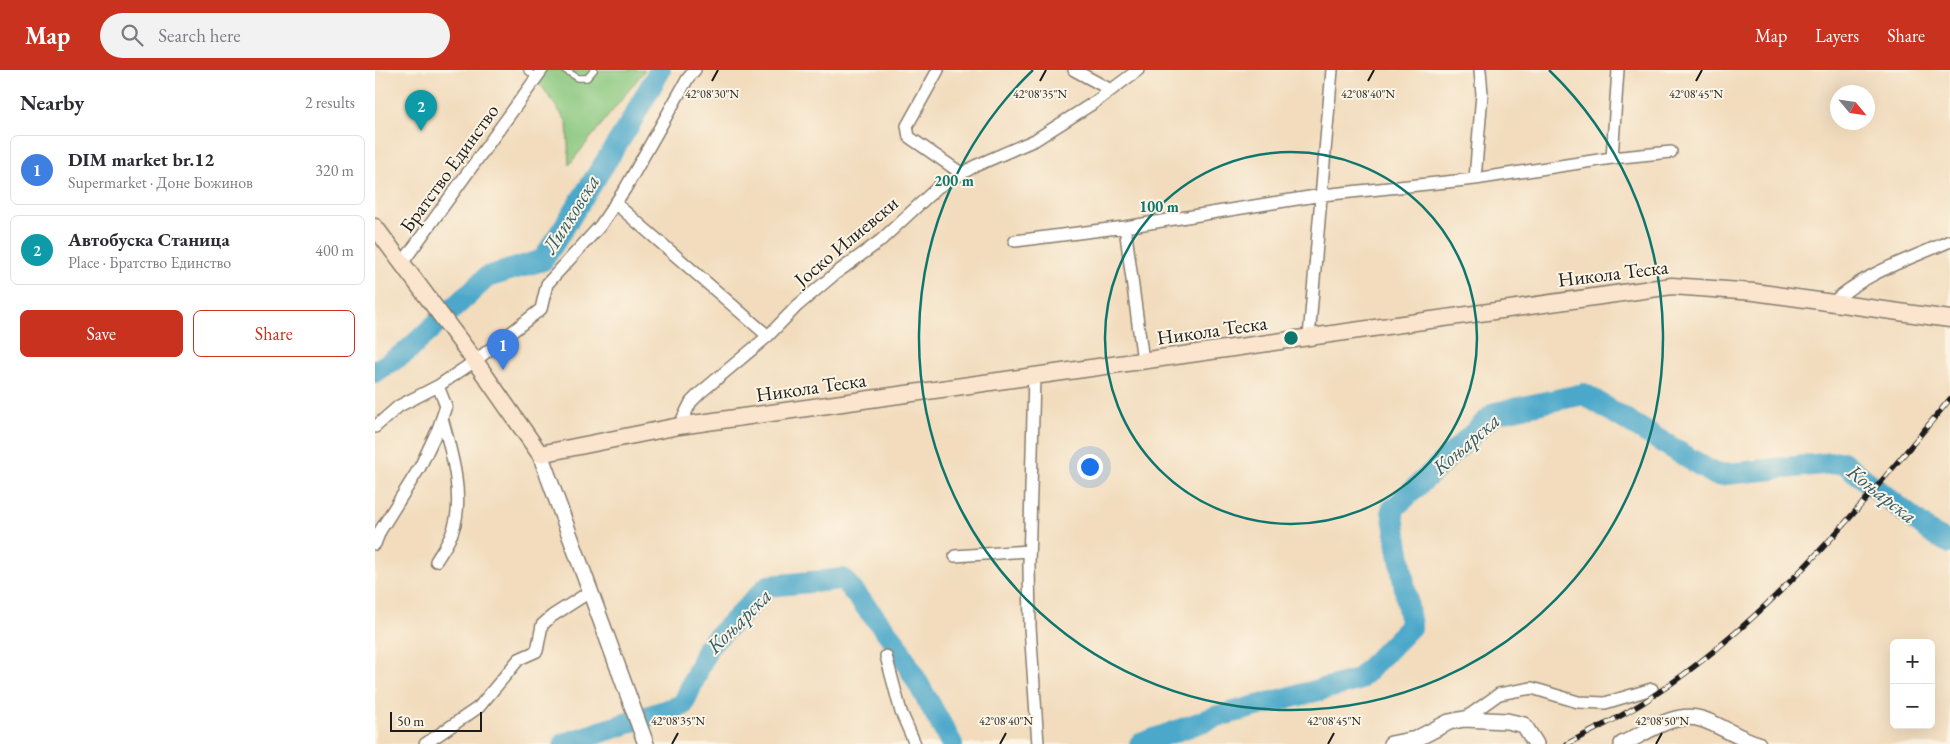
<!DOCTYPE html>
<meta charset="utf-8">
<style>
:root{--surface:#fff;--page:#f2f2f3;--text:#2b2b33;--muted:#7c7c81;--line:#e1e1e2;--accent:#c8321e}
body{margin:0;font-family:"EB Garamond",serif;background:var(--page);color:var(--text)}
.controls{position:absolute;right:15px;bottom:15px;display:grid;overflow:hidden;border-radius:8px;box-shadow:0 5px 20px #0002}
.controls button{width:45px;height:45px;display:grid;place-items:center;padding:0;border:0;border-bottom:1px solid var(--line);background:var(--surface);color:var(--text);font:25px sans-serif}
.compass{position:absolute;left:1455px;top:15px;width:45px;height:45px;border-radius:50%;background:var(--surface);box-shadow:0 5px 20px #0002;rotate:119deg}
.scale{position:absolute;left:15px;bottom:12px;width:92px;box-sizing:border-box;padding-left:5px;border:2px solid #1c1c1c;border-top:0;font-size:14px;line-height:18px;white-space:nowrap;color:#1c1c1c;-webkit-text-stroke:4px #fcf5e5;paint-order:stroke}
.you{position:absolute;left:714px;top:396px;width:18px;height:18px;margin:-12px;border:4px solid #fff;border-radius:50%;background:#1a73e8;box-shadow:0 0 0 8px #1a73e833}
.badge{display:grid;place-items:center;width:32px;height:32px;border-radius:50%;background:var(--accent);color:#fff;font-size:16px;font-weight:700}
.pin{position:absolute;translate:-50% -41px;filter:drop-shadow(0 1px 2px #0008)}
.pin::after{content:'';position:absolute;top:26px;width:18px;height:15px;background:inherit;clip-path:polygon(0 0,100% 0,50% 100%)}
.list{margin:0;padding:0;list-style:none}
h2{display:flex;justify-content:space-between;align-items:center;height:65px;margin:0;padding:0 20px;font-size:21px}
h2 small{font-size:16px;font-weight:400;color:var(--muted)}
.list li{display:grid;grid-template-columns:32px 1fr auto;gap:15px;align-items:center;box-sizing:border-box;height:70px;margin:0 10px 10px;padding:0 10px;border:1px solid var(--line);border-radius:8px}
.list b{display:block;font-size:19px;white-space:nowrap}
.list p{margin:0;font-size:16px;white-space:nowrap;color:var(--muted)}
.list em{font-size:16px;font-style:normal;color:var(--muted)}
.actions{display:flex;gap:10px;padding:15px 20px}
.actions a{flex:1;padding:11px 0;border:1px solid var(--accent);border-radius:8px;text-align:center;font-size:18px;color:var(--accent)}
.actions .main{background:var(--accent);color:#fff}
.icon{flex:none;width:28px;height:28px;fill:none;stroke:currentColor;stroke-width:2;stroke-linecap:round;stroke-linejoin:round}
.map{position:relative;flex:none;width:1575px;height:674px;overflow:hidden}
header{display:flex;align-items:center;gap:30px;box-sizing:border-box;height:70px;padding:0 25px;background:var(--accent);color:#fff}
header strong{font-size:24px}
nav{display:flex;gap:28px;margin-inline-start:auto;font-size:18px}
.search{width:350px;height:45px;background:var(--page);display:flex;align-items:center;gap:12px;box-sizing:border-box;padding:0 18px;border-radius:28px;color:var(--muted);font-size:19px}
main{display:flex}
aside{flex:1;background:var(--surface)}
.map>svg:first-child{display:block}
</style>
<header>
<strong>Map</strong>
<div class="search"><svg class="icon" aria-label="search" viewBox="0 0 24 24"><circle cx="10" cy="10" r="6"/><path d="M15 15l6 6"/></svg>Search here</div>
<nav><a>Map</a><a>Layers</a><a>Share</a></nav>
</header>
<main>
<aside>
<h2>Nearby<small>2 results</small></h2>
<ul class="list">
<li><span class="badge" style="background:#3f7fe0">1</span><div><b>DIM market br.12</b><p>Supermarket · Доне Божинов</p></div><em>320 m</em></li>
<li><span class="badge" style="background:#0f9aa8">2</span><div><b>Автобуска Станица</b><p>Place · Братство Единство</p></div><em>400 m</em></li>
</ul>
<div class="actions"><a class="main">Save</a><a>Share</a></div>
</aside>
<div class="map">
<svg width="1575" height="674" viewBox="0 0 1575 674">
<rect width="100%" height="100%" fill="#fcf5e5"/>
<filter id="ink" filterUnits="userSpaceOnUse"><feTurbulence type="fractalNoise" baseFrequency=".02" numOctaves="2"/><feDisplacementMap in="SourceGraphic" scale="10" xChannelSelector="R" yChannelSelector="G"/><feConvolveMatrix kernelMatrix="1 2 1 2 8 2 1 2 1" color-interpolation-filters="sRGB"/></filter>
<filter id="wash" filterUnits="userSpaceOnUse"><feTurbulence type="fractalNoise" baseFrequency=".0096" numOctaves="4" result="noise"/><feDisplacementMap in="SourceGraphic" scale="20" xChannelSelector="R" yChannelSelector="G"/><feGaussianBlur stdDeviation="1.12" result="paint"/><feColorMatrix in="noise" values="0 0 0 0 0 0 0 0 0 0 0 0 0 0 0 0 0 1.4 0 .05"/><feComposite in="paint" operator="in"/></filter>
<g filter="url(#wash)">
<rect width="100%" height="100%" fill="#f2dcbd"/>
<!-- green -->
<path fill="#88c77e" stroke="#52724d" d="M168 0H270L194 95 192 52 161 8Z"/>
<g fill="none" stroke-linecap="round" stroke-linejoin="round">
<!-- river -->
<path stroke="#4ba8ca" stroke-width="22" d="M0 302 31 282 112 207 168 190 254 55 285 0
M189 674 308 635 333 577 393 516 468 509 520 572 577 674
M765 674 843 646 983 610 1036 556 1017 440 1120 343 1209 324 1341 405 1468 392 1559 465 1575 473"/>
</g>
</g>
<g filter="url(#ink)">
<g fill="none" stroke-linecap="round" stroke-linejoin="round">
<!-- service casing -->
<g stroke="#877c6c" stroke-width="8">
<path id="service" d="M152 0 161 8
M190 0 203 8H212L219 0"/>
</g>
<!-- minor casing -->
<g stroke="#877c6c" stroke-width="14">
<path id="minor" d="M563 0 532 56 534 67 586 103
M699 0 736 20
M1237 88 1243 0
M1100 109 1107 24 1105 0
M240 133 393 266
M750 157 768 291
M640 171 750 157 947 125 1100 109 1237 88 1296 82
M28 192 167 0
M1457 233C1489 203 1535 189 1575 171
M934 267 957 0
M659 307 654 495 655 557 663 674
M304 356 316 332 325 323 393 266 422 236 460 204 505 171 563 117 600 96 660 70 720 32 763 0
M0 357 24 336 63 316 100 291 166 239 172 214 225 156 250 119 313 8 320 0
M0 474 5 461 45 397 63 359 71 336 63 316
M580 486 654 481
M61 491C67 481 75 471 78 460 90 428 76 380 67 348
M511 586 526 642 540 674
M1089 649 1124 624 1157 618 1203 632 1230 633 1277 619
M50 674 104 637 144 589 162 581 167 555 177 546 216 521"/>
</g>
<!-- tertiary casing -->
<g stroke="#877c6c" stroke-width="18">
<path id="tertiary" d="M165 384 271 674
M1016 674 1041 669 1074 652 1089 649 1132 651 1149 655 1161 674
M1247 674C1271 663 1299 641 1326 649 1344 654 1362 668 1383 674"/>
</g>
<!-- secondary casing -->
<g stroke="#877c6c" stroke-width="19">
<path id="secondary" d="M0 157 100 291 165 384 304 356 1297 216 1379 222 1575 249"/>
</g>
<!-- service -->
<use href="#service" stroke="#fff" stroke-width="5.5"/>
<!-- minor -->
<use href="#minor" stroke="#fff" stroke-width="11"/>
<!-- tertiary -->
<use href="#tertiary" stroke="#fff" stroke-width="15"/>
<!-- secondary -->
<use href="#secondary" stroke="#fbe5cf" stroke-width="16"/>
<!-- rail casing -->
<g stroke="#1c1c1c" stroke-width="5.5">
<path id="rail" d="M1192 674C1220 659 1249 646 1275 628 1395 549 1485 438 1575 329"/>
</g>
<!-- rail -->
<use href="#rail" stroke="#fcf5e5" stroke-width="4" stroke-dasharray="11" stroke-linecap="butt"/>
</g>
</g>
<!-- ticks -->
<path fill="none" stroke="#1c1c1c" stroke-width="2" d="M337 11 343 0M665 11 671 0M993 11 999 0M1321 11 1327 0M297 674 303 663M625 674 631 663M953 674 959 663M1281 674 1287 663"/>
<!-- distance rings -->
<g fill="none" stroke="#0f766e" stroke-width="2.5">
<circle cx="916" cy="268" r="186"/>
<path d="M1174 0A372 372 0 1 1 658 0"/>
</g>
<g text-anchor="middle" stroke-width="4" stroke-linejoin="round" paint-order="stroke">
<!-- street labels -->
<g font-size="20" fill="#1c1c1c" stroke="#fcf5e5">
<text transform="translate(74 98) rotate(-54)" y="7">Братство Единство</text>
<text transform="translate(471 171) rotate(-40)" y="7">Јоско Илиевски</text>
<text transform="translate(1238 203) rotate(-7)" y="7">Никола Теска</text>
<text transform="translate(837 260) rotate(-8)" y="7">Никола Теска</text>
<text transform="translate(436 317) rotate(-8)" y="7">Никола Теска</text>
</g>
<!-- water labels -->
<g font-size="21" font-style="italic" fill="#315b6a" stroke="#fcf5e5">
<text transform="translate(196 144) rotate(-58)" y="7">Липковска</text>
<text transform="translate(1091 374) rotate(-41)" y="7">Коњарска</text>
<text transform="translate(1507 424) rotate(38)" y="7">Коњарска</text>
<text transform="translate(364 551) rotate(-45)" y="7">Коњарска</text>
</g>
</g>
<g font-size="12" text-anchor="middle" fill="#1c1c1c" stroke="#fcf5e5" stroke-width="4" stroke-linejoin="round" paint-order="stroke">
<text x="337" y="28">42°08'30"N</text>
<text x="665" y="28">42°08'35"N</text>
<text x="993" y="28">42°08'40"N</text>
<text x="1321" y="28">42°08'45"N</text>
<text x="303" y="655">42°08'35"N</text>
<text x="631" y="655">42°08'40"N</text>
<text x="959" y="655">42°08'45"N</text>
<text x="1287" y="655">42°08'50"N</text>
</g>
<circle cx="916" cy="268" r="8" fill="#0f766e" stroke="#fcf5e5" stroke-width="2.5"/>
<g font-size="15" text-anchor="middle" font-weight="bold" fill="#0f766e" stroke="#fcf5e5" stroke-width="4" stroke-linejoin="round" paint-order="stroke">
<text x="579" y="116">200 m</text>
<text x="784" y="142">100 m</text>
</g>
</svg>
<div class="controls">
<button>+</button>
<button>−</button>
</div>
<svg class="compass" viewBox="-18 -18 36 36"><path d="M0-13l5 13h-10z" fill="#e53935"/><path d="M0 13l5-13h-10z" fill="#7c7c81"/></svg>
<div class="scale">50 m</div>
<div class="you"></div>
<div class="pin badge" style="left:128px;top:300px;background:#3f7fe0">1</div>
<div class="pin badge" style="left:46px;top:61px;background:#0f9aa8">2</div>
</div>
</main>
